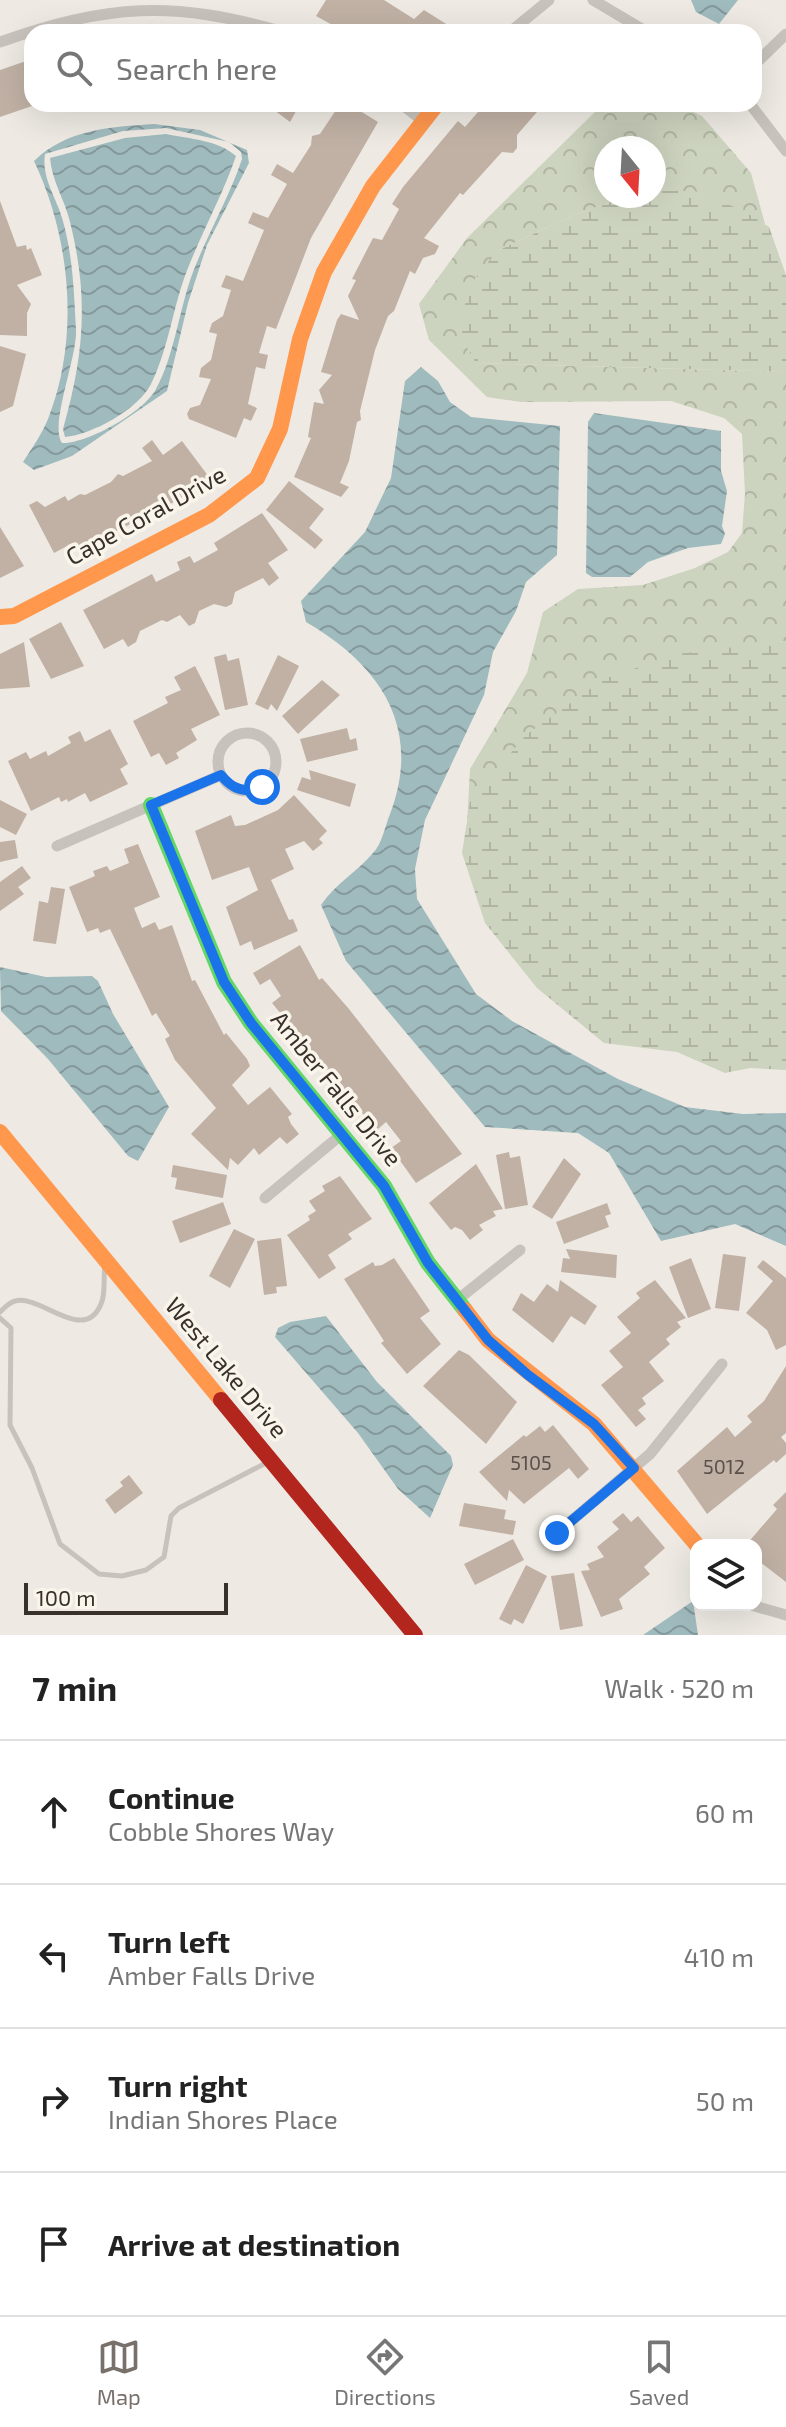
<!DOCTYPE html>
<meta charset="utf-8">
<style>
:root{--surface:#fff;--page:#f2f2f2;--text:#222;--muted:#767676;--line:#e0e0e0;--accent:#78716b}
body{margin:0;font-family:"Exo 2",sans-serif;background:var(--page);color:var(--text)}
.controls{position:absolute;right:24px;bottom:24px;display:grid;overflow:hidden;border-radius:16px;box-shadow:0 8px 32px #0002}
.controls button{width:72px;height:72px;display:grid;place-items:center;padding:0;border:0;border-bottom:2px solid var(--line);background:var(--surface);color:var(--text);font:40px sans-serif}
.compass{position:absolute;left:594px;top:136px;width:72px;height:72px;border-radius:50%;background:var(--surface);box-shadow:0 8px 32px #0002;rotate:162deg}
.scale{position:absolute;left:24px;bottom:20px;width:204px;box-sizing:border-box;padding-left:8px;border:4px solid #38302a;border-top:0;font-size:22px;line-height:28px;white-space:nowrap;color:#38302a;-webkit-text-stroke:6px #faf5eb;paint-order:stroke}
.stop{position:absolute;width:24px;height:24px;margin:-18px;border:6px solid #1a73e8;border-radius:50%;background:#fff}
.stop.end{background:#1a73e8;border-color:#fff;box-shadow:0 2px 8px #0008}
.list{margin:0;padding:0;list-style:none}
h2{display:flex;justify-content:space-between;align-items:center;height:104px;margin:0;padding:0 32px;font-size:34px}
h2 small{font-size:26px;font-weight:400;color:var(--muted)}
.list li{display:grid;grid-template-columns:52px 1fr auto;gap:24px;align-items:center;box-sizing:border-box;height:144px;padding:0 32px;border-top:2px solid var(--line)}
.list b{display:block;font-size:30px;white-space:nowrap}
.list p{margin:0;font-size:26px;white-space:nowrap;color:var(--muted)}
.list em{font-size:26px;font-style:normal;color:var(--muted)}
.icon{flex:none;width:44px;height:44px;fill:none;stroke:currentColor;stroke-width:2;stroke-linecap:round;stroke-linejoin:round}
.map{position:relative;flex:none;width:786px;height:1635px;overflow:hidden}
.search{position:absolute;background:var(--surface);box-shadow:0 8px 32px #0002;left:24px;right:24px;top:24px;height:88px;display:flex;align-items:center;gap:20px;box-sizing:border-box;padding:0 28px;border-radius:24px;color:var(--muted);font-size:30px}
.sheet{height:680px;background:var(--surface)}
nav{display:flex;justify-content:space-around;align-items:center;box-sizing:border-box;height:112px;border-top:2px solid var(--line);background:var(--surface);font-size:22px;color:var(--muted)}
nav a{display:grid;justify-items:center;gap:4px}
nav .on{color:var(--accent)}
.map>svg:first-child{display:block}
</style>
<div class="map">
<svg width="786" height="1635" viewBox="0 0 786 1635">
<defs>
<pattern id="forest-crowns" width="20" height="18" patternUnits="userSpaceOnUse" patternTransform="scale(2)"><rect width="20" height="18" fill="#ccd3be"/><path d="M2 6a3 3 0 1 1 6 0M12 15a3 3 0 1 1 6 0" fill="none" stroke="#b0b5a3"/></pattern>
<pattern id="wetland-marsh" width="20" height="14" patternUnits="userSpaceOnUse" patternTransform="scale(2)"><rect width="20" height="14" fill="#ccd3be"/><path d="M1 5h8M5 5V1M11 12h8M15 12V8" fill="none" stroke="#b0b5a3"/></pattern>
<pattern id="water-waves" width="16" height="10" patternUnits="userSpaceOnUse" patternTransform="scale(2)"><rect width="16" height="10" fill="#a0bbbe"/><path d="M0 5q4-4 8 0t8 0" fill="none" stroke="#83989b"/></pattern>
</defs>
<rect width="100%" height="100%" fill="#eeeae3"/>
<!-- forest -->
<path fill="url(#forest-crowns)" d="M603 104H676L702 116 751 173 765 224 694 191H654V148H606V196H630L576 214 497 251 476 363 786 372V641L742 647 471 802 467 824 470 769 527 673 543 612 578 589 643 585 695 568 728 552 742 533 745 494 742 434 724 418 671 401 521 402 487 397 429 340 419 304 467 238Z"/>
<!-- wetland -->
<path fill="url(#wetland-marsh)" d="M654 191H694L742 210 769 227 786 275V372L476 363 462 339 460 318 474 280 497 251 576 214 626 197 654 196Z
M786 641V1070L750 1068 725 1073 677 1052 604 1043 537 988 485 923 462 853 470 802 526 735 604 679 677 654Z"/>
<!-- water -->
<path fill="url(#water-waves)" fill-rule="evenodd" d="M691 0H738L719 24 696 12Z
M154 124 200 130 247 150 249 163 207 245 188 303 167 391 72 456 34 470 23 462C32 448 42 434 48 419 80 338 71 239 34 161 67 129 110 127 154 124ZM166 128 229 142 241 152 242 159C229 198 208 233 193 272 179 309 175 354 156 389 144 412 87 444 62 443 49 425 78 356 76 329 74 293 73 259 64 225 59 201 41 180 45 154L123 131Z
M166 134C190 139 218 140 236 156 223 194 203 230 188 268 173 305 169 348 151 384 139 409 91 435 65 437L63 429C84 355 89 298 70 222 65 200 52 182 50 158L125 138Z
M421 367 438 381 450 402 471 417 560 426 557 555 526 582 516 611 493 652 484 695 425 820 415 869 417 899 476 994 512 1021 618 1079 685 1107 743 1114 786 1113V1246L735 1224 661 1241 609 1153 578 1133 485 1127 346 961 321 905C335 884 357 872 373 853 382 844 385 826 390 814 423 727 380 665 306 622L301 601 365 532 391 478 405 381Z
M594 413 721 431V471L727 491 722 526 725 534 721 544 688 548 648 562 630 577H592L586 573 588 422Z
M0 967 46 977 92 976 98 981 113 1014 169 1107 138 1161 128 1156 48 1059 1 1011Z
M326 1316 377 1382 451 1456 453 1465 430 1518 398 1489 358 1433 275 1337 278 1328 290 1322Z
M693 1601 698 1635H643Z"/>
<!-- building -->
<path fill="#c1b1a5" d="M326 0H384L414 19 424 10 459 32H345L316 16Z
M32 59V106L0 117V70Z
M266 104H300L290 122Z
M340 104H349L378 122 311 238 276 329 267 326 259 353 268 355 265 369 256 367 248 404 257 408 251 421 244 418 236 438 189 419 187 414 190 408 200 405 211 379 199 377 201 368 211 360 217 334 209 332 212 323 223 316 231 290 221 287 226 275 243 281 264 230 248 223 253 212 268 218 287 184 271 175 277 164 293 173 311 145 312 136 320 134Z
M485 104H537V112L517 135V148L513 153 502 152 463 195 460 193 424 238 439 246 435 254 423 258 415 274 410 271 394 311 388 316 375 350 360 411 361 420 357 422 349 461 340 483 349 487 341 497 294 477 311 438 308 437 314 402 324 404 319 390 332 375 321 372 337 320 341 314 359 320 348 296 356 280 352 279 373 238 382 240 399 209 392 204 403 187 458 121 465 127Z
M0 201 17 247 26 245 27 250 31 248 42 275 17 285 31 304 27 313V336L0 335Z
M0 346 26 354 13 406 0 412Z
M152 440 163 455 182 441 209 477 180 499 77 551 73 543 54 553 29 505 37 501 45 507 65 496 68 501 80 494 85 495 111 482 118 474 123 476 152 461 142 448Z
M289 481 324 509 309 528 323 540 315 549 266 510Z
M262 513 288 550 268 563 279 578 269 586 263 578 235 592 232 604 226 607 214 604 199 611 195 623 189 626 180 615 167 622 162 620 140 631 136 642 128 647 123 639 104 649 83 610 152 574 156 582 180 570 177 562 190 556 194 563 218 550 214 543Z
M0 527 24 566 0 578Z
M61 622 84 666 51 679 29 639Z
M24 642 30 687 0 689V654Z
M226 654 228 661 239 658 248 705 225 710 214 657Z
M278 655 299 666 277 711 271 704 268 710 255 704Z
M195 666 220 715 191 729 197 740 176 753 179 758 166 765 159 753 151 757 133 721 168 703 165 697 181 690 174 677Z
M322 680 340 695 298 734 282 716Z
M347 728 350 740 356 738 358 750 307 762 300 739Z
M110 729 128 764 120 769 128 784 90 802 85 793 68 802 67 799 61 802 59 797 31 811 8 761 26 752 30 759 46 751 48 756 71 743 68 737 80 731 85 742Z
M309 770 356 784 350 807 297 790 302 777 311 780Z
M294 795 327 831 319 839 323 843 313 851 304 841 285 849 294 869 271 880 289 920 293 919 298 931 254 950 251 941 240 946 226 907 258 890 249 867 212 880 195 831 231 815 235 826 245 825 278 810Z
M0 800 27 814 16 835 0 827Z
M15 840 18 858 0 862V842Z
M138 844 160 897 134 908 142 928 155 922 159 930 172 925 192 981 195 980 224 1035 226 1033 247 1059 250 1066 232 1085 248 1105 270 1087 292 1114 288 1117 291 1124 299 1134 287 1144 280 1137 259 1155 254 1148 238 1165 230 1158 228 1170 191 1134 216 1108 175 1060 165 1039 170 1036 156 1013 152 1016 110 929 100 933 98 928 87 932 69 887 95 876 93 871 107 866 110 871 129 863 124 849Z
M22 866 31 878 18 887 24 894 0 911V882Z
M51 887 65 889 56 944 33 941 39 901 48 903Z
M300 945 319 980 322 978 349 1009 462 1154 416 1183 391 1148 401 1141 386 1122 378 1129 372 1125 272 1003 281 996 270 979 260 985 253 973Z
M509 1152 510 1158 520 1156 528 1205 505 1209 496 1155Z
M564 1158 581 1174 552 1219 532 1207Z
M476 1164 503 1209 493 1211 496 1216 479 1225 483 1230 470 1240 462 1230 455 1227 451 1230 429 1203Z
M173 1165 227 1175 223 1198 175 1189 177 1178 171 1177Z
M340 1176 372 1219 348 1234 352 1239 328 1255 336 1268 319 1279 287 1235 310 1220 308 1216 316 1211 309 1201 325 1191 322 1186Z
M223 1202 231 1224 180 1243 172 1221Z
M607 1203 611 1214 605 1216 609 1227 564 1244 556 1222Z
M234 1229 255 1239 230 1288 209 1276Z
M281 1238 287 1286 276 1287 277 1293 264 1295 257 1241Z
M566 1249 617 1255 616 1278 561 1272 563 1258 570 1259Z
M723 1254 746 1257 739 1311 715 1308Z
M394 1258 430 1311 420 1318 441 1344 407 1374 381 1343 384 1341 344 1279 373 1262 375 1266 382 1265Z
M691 1258 711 1309 688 1318 669 1267Z
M763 1260 786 1278V1345L776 1350 767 1330 746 1313 773 1281 757 1267Z
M560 1280 597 1306 585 1325 571 1316 553 1343 512 1310 521 1293 534 1302 547 1284 558 1292Z
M655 1280 686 1318 677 1322 681 1327 666 1339 670 1344 649 1362 664 1381 642 1398 646 1404 638 1410 646 1419 636 1427 601 1385 623 1367 609 1351 631 1333 617 1317 640 1298 636 1293Z
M459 1350 469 1355 517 1402 486 1444 423 1386Z
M786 1366V1433L781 1437 786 1443V1454L776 1463 774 1460 707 1514 677 1471 727 1427 735 1437 752 1422 747 1416 764 1401Z
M553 1425 589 1469 578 1479 569 1468 524 1504 509 1490 507 1501 479 1472 524 1435 526 1437 540 1426 545 1432Z
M129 1475 143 1493 115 1514 105 1500 123 1486 120 1482Z
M786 1492V1582L756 1559V1545H746L777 1509 773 1505Z
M464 1503 506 1510 504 1519 516 1521 513 1535 459 1526Z
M623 1513 631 1522 638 1516 665 1548 644 1567 650 1574 619 1599 623 1609 601 1617 581 1571 590 1570 587 1564 604 1557 597 1547 619 1529 612 1522Z
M513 1539 524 1560 475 1585 464 1564Z
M526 1565 547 1576 523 1624 514 1619 511 1625 499 1619Z
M574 1573 583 1626 560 1630 551 1576Z"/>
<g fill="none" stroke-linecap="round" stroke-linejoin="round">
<!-- lane -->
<path stroke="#c7c2bc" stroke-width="5" d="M0 1312C4 1308 10 1302 15 1301 41 1294 84 1345 101 1304 106 1294 103 1277 105 1266
M0 1318 11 1328 10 1425 32 1468 60 1544 99 1574 122 1576 146 1570 164 1557 171 1516 179 1508 266 1463"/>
<!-- street -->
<path stroke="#c7c2bc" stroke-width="11" d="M593 0 647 32
M510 32 549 0
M0 42C109 4 171 0 284 32
M754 65 786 34
M401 104 423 121
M750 104 786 151
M218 762a29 29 0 1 1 58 0a29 29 0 1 1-58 0Z
M57 846 221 775
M265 1198 342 1134
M456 1301 520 1250
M557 1533 650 1454 722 1364
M751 1605 786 1615"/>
<!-- fast -->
<path stroke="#63d668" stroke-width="16" d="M151 805 224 982 251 1023 384 1186 428 1263 465 1310"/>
<!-- slow -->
<path stroke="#ff974d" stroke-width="16" d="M0 617 14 616 209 515 257 478 280 429 300 339 324 272 373 186 437 104
M0 1132 221 1400
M465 1310 488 1340 594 1424 697 1545"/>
<!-- jam -->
<path stroke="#b3261e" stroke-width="16" d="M221 1400 415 1635"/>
</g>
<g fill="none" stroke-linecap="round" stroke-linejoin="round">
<!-- route -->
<path stroke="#1a73e8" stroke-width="10" d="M262 787C245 794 232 789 221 775L151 805 224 982 251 1023 384 1186 428 1263 488 1340 528 1375 594 1424 634 1468 557 1533"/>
</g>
<g text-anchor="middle" stroke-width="7" stroke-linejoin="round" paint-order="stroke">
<!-- number labels -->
<g font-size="20" fill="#5a5049">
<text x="531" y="1470">5105</text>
<text x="724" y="1474">5012</text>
</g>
<!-- street labels -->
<g font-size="24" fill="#38302a" stroke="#faf5eb">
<text transform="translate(146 516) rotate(-29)" y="8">Cape Coral Drive</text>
<text transform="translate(336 1089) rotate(51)" y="8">Amber Falls Drive</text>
<text transform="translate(226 1368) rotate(50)" y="8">West Lake Drive</text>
</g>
</g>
</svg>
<div class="controls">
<button><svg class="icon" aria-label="layers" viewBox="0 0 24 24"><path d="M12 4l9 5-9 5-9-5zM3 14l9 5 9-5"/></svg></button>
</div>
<svg class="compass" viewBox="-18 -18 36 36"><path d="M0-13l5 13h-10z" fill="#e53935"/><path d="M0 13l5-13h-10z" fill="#767676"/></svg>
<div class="scale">100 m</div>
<div class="stop" style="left:262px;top:787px"></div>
<div class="stop end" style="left:557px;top:1533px"></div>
<div class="search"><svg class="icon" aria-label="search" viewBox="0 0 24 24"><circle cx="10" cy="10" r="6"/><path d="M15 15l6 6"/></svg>Search here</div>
</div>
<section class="sheet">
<h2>7 min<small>Walk · 520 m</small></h2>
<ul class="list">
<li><svg class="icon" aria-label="ahead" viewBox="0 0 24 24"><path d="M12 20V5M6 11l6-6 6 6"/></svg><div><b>Continue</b><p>Cobble Shores Way</p></div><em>60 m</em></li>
<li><svg class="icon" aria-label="left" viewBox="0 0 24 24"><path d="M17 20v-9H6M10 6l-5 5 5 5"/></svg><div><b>Turn left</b><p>Amber Falls Drive</p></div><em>410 m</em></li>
<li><svg class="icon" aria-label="right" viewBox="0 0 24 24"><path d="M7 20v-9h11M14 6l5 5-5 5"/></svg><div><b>Turn right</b><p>Indian Shores Place</p></div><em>50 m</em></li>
<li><svg class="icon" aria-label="arrive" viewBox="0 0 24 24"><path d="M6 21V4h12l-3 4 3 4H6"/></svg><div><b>Arrive at destination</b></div></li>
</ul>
</section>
<nav>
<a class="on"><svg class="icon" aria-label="map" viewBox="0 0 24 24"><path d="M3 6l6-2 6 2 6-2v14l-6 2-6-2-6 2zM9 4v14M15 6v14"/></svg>Map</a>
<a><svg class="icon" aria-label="directions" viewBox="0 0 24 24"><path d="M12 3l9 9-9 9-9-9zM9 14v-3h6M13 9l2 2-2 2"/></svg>Directions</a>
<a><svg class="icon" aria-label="saved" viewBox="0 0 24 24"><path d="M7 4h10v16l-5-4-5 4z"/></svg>Saved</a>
</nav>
